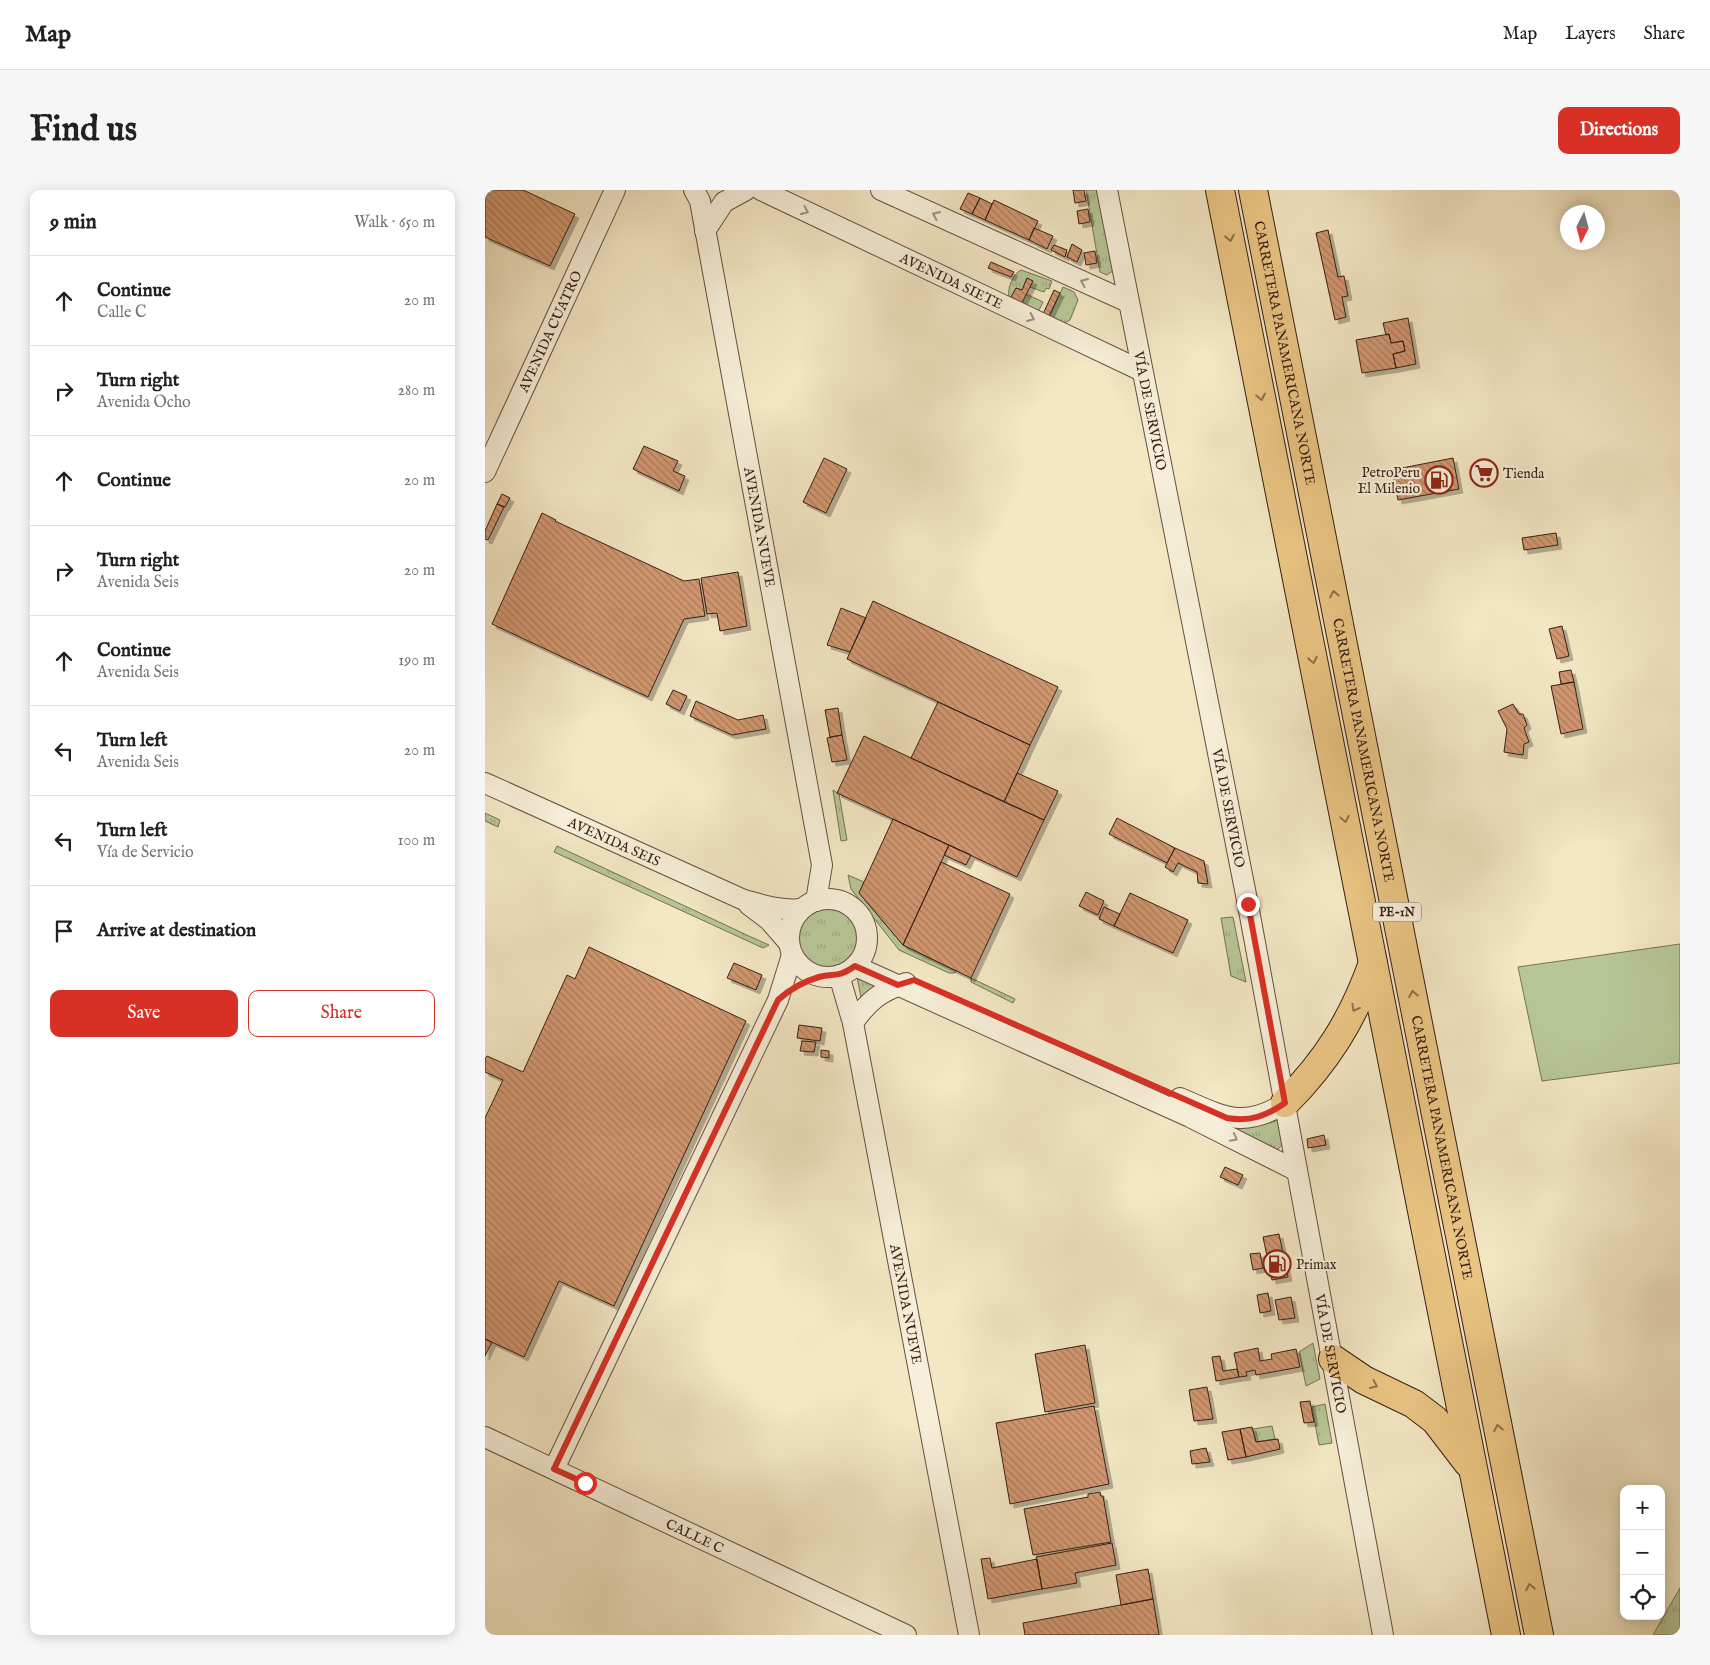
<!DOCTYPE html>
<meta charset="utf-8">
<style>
:root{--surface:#fff;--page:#f6f6f6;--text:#202124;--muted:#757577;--line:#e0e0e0;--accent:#d93025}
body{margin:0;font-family:"IM FELL English",serif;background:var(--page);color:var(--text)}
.controls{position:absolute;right:15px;bottom:15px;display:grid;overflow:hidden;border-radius:10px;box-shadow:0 2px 12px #0003}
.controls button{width:45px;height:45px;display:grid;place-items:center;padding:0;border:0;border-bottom:1px solid var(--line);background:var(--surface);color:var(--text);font:25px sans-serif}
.compass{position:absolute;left:1075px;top:15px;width:45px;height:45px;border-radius:50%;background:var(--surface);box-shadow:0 2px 12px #0003;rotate:186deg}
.stop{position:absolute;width:15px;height:15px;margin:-11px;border:4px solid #d93025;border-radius:50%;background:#fff}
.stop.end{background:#d93025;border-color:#fff;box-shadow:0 1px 5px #0008}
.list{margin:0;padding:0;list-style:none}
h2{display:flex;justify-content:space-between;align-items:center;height:65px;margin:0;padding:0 20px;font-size:21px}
h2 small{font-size:16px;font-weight:400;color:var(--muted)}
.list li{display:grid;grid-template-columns:32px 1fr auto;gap:15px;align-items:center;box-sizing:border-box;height:90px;padding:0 20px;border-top:1px solid var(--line)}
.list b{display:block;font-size:19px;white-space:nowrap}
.list p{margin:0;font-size:16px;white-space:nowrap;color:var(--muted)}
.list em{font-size:16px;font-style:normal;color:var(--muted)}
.actions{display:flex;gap:10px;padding:15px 20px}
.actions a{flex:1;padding:11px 0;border:1px solid var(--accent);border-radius:10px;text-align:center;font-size:18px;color:var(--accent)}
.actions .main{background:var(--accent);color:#fff}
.icon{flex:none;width:28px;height:28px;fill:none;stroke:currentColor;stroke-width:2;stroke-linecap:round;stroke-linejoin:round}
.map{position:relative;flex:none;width:1195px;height:1445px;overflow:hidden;border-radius:10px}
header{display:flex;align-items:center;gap:30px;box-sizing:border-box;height:70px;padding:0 25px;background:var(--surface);border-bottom:1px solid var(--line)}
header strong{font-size:24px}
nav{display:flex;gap:28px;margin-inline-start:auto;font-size:18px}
.intro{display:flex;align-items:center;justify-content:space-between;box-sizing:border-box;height:120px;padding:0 30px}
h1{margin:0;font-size:35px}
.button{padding:12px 22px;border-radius:10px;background:var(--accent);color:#fff;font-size:18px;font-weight:700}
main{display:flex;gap:30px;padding:0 30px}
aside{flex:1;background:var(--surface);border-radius:10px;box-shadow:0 2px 12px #0003}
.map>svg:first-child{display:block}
</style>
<header>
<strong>Map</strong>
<nav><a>Map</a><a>Layers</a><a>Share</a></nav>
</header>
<div class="intro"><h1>Find us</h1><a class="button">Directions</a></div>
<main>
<aside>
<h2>9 min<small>Walk · 650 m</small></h2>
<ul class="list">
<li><svg class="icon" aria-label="ahead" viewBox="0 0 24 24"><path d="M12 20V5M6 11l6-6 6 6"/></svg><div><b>Continue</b><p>Calle C</p></div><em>20 m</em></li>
<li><svg class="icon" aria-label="right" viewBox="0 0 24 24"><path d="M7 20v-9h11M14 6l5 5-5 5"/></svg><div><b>Turn right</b><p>Avenida Ocho</p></div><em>280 m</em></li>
<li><svg class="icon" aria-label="ahead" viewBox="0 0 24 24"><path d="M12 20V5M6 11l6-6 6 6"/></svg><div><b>Continue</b></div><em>20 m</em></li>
<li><svg class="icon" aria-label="right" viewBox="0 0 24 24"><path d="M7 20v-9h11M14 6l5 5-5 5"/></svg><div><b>Turn right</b><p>Avenida Seis</p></div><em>20 m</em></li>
<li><svg class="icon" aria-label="ahead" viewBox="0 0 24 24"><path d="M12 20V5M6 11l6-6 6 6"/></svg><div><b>Continue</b><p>Avenida Seis</p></div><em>190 m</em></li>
<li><svg class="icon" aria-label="left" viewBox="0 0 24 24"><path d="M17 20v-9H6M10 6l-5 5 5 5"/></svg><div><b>Turn left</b><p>Avenida Seis</p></div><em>20 m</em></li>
<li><svg class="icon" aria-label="left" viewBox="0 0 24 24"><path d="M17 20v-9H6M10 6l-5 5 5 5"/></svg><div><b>Turn left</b><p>Vía de Servicio</p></div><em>100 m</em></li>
<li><svg class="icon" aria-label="arrive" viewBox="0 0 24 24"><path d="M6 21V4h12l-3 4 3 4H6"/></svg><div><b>Arrive at destination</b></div></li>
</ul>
<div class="actions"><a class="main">Save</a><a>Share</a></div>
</aside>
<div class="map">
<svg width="1195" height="1445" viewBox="0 0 1195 1445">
<defs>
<pattern id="grass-tufts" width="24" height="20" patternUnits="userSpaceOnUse" patternTransform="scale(1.25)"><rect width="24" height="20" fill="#b7c697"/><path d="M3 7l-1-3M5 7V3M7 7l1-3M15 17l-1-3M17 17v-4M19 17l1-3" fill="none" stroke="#9eaa81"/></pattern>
<pattern id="building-back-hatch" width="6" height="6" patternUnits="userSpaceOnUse" patternTransform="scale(1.25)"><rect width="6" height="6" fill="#d29770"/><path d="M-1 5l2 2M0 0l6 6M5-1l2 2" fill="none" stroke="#ab7b5b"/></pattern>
<filter id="shadow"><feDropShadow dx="4" dy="4" stdDeviation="0" flood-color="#0004"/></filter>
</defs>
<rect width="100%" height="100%" fill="#f3e7c4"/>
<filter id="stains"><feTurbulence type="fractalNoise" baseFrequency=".004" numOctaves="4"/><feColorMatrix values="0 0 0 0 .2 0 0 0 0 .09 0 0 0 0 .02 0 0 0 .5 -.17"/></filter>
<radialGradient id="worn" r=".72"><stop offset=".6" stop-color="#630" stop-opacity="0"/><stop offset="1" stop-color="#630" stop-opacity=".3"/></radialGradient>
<!-- grass -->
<path fill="url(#grass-tufts)" stroke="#767255" d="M601 0H614L629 80 622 85 615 82Z
M536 80 567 91 564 99 561 98 559 102 545 97 547 91 542 88 537 100 531 98 527 107 537 113 541 104 558 112 552 124 524 107C522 98 528 84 536 80Z
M578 97 589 102 593 110 585 130 578 134 564 128Z
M348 600 354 604 362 650 356 651Z
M0 623 15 630 13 637 0 631Z
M72 656 266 747 284 755 278 758 69 662Z
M363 685 379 692 374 703 418 755 471 781 470 783H464L414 760 366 699Z
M311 749a32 32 0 1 1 64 0a32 32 0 1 1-64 0Z
M748 727 761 792 746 786 736 728Z
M372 787 393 794 376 807Z
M486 788 530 809 528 813 486 792Z
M793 930 797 955 792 960 735 936 768 937Z
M828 1153 835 1189 821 1196 814 1162Z
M840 1214 847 1253 834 1255 827 1217Z
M787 1236 790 1249 771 1252 768 1239Z
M1195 1398V1445H1168Z"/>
<!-- pitch -->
<path fill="#b7c697" stroke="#767255" d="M1195 754V873L1057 891 1033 777Z"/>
<!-- building -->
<path fill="url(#building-back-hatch)" stroke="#351e13" filter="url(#shadow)" d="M0 0H38L90 24 65 76 0 47Z
M588 0H599L601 11 590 13Z
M483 3 495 8 487 24 475 19Z
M495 8 507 14 500 30 487 24Z
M509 10 553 31 544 50 500 30Z
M603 19 605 32 594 34 592 21Z
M549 38 568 46 562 59 544 50Z
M843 40 853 87 859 86 863 106 857 107 861 127 850 130 831 43Z
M587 54 597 60 592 72 582 67Z
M569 55 582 60 580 67 566 60Z
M610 61 612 73 601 75 599 63Z
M506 72 529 82 526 87 503 78Z
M542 88 548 91 537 113 526 107 531 98 537 100Z
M569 100 575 103 564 126 558 124Z
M923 128 931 174 911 178 908 164 920 161 918 151 906 153 904 144 901 145 898 133Z
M904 144 906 153 918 151 920 161 908 164 911 178 877 183 871 150Z
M159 256 193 271 188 281 200 286 194 301 148 279Z
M339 268 362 279 341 323 318 312Z
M968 268 974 299 913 310 907 280Z
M17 304 25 308 20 317 12 314Z
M12 314 19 317 3 350 0 349V341Z
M57 323 71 330 70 331 199 391 214 389 220 426 199 429 163 507 7 434Z
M1071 343 1073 355 1039 360 1037 348Z
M253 382 262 436 235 441 232 423 222 424 216 388Z
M388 411 573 497 545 555 362 469Z
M356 418 381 428 365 462 342 455Z
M1077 436 1084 466 1072 469 1064 439Z
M1086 480 1089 492 1076 494 1074 482Z
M1089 492 1098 539 1076 544 1066 496Z
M188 500 202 506 195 521 181 514Z
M211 511 253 530 278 525 281 539 247 545 205 526Z
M453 512 545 555 519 612 426 568Z
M1028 514 1034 524H1038L1042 535 1039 538 1044 552 1039 554 1038 565 1019 562 1022 539 1013 521Z
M353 518 357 545 345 547 340 520Z
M357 545 362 570 347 572 342 548Z
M379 546 559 630 532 687 352 603Z
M532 583 573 601 559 630 519 612Z
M632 628 690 658 682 673 624 644Z
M408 629 464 655 418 755 374 703Z
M464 655 486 665 481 675 459 665Z
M690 658 719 671 723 694 713 693 712 682 693 673 688 682 680 677Z
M456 672 525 704 486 788 418 755Z
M601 702 619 711 613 725 594 716Z
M645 703 703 730 688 763 629 736Z
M619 717 635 724 629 736 614 729Z
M104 757 261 831 129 1116 74 1091 39 1167 0 1149V928L18 890 0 882V869L2 866 38 882 82 785 90 789Z
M249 773 277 785 271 800 242 788Z
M314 835 337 838 335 851 312 848Z
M317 851 331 852 329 862 315 861Z
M336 860 344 861V868L336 867Z
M839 945 841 955 823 958 822 949Z
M740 977 758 985 753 995 735 987Z
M794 1044 803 1087 787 1090 778 1047Z
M775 1063 778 1078 768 1080 765 1064Z
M783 1103 786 1121 775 1123 772 1105Z
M806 1107 810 1128 794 1130 790 1110Z
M0 1149 7 1152 0 1166Z
M600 1155 610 1213 560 1222 550 1164Z
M773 1158 775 1171 787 1169 786 1164 811 1159 815 1177 771 1185 770 1180 761 1182 762 1186 754 1187 749 1163Z
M735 1166 738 1181 752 1179 754 1187 731 1191 727 1167Z
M722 1197 728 1229 709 1231 704 1200Z
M825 1211 829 1232 819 1233 815 1212Z
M609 1216 624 1294 525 1314 511 1233Z
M767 1237 771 1252 793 1249 795 1259 761 1267 755 1239Z
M755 1239 761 1267 743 1270 737 1242Z
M721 1258 725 1272 707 1274 705 1261Z
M615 1302 616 1306H618L626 1352 548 1365 539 1319 603 1307V1304Z
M627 1353 631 1375 590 1383 592 1393 557 1399 551 1367Z
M505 1368 507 1378 552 1369 557 1399 503 1409 496 1369Z
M663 1379 668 1409 636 1415 631 1385Z
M668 1409 674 1445H540L538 1433Z"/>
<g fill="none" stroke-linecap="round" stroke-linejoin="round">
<!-- minor casing -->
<g stroke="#64503f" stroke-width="22">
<g id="minor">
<path id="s1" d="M209 0 215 11 337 675 331 711"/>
<path id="s2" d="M276 0 657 181"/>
<path d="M396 0 643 112"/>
<path id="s3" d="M622 0 763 715 898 1445"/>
<path d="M220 41 239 12 261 0"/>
<path id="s4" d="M0 282 130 0"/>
<path id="s5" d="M0 593 259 710C278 715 295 721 316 719"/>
<circle cx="343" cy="748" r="39"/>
<path d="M264 715 284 730 304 753"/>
<path d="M370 776 705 927 812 981"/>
<path id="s6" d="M354 785 368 833 484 1445"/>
<path d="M368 833C383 811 396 801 421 793"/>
<path d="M695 908C737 926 758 940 800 913"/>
<path id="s7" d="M0 1247 421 1445"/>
<path d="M69 1279 293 810 307 765"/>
</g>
</g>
<!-- highway casing -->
<g stroke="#351e13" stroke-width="30">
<g id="highway">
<path d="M735 0 1021 1445"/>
<path id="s8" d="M768 0 1054 1445"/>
<path d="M800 913C842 871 868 829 888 773"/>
<path d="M848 1169 879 1190 929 1214 950 1230 983 1273"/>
</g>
</g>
<!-- minor -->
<use href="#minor" stroke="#f7efd9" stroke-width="20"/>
<!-- highway -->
<use href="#highway" stroke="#eac482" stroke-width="28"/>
</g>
<!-- one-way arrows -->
<defs><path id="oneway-chevron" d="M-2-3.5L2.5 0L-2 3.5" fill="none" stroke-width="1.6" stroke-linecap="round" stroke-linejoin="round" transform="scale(1.25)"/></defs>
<g stroke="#a09180">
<use href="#oneway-chevron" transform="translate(320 21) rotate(25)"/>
<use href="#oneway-chevron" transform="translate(451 25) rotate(-156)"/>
<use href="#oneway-chevron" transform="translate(599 92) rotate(-156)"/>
<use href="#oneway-chevron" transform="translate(546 128) rotate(25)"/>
<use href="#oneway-chevron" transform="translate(749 948) rotate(27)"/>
</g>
<g stroke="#90714a">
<use href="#oneway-chevron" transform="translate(745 48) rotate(79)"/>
<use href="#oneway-chevron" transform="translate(776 207) rotate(79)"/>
<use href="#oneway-chevron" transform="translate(849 404) rotate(-101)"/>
<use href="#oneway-chevron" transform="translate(828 470) rotate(79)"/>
<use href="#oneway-chevron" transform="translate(860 629) rotate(79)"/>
<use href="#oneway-chevron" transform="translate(928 804) rotate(-101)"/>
<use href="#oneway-chevron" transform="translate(870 818) rotate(119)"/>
<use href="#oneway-chevron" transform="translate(889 1195) rotate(25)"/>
<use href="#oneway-chevron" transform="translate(1013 1238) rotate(-101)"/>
<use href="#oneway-chevron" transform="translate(1045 1397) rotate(-101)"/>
</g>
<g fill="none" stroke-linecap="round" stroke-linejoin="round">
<!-- route -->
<path stroke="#d93025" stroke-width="6" d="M100 1293 69 1279 293 810C305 799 317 792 334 787 350 783 353 788 370 776L413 795 429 790 742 928C765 932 781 926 800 913L763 714"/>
</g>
<!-- icons -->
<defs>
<g id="supermarket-ring" transform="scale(1.4375)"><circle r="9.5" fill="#f7efd9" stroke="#8f2418" stroke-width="1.5"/><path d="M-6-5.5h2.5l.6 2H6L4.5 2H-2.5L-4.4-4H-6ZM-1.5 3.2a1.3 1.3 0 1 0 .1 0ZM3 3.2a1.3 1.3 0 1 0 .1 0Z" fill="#8f2418"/></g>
<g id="fuel-ring" transform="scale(1.4375)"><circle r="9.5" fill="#f7efd9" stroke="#8f2418" stroke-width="1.5"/><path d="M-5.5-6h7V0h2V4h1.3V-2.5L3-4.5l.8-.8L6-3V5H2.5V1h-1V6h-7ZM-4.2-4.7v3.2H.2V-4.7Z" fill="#8f2418"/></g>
</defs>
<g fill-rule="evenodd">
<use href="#supermarket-ring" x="999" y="283"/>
<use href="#fuel-ring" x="954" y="290"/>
<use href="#fuel-ring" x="792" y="1074"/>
</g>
<g text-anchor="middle" stroke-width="4.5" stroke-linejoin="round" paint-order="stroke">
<!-- shield labels -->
<rect fill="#f7efd9" stroke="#6f5d4e" stroke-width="1" x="888" y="712.5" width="48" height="19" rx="4"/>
<g font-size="12" font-weight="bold" fill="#351e13">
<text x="912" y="726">PE-1N</text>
</g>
<!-- street labels -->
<g font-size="14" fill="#351e13" stroke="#f7efd9">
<text dy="5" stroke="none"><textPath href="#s2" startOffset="211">AVENIDA SIETE</textPath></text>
<text dy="5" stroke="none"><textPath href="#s4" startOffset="155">AVENIDA CUATRO</textPath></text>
<text dy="5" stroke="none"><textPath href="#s8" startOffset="166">CARRETERA PANAMERICANA NORTE</textPath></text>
<text dy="5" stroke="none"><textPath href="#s3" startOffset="225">VÍA DE SERVICIO</textPath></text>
<text dy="5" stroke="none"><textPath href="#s1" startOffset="344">AVENIDA NUEVE</textPath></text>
<text dy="5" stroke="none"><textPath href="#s8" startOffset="571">CARRETERA PANAMERICANA NORTE</textPath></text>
<text dy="5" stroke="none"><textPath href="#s3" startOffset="630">VÍA DE SERVICIO</textPath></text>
<text dy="5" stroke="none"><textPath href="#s5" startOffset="142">AVENIDA SEIS</textPath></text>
<text dy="5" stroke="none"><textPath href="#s8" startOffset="976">CARRETERA PANAMERICANA NORTE</textPath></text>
<text dy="5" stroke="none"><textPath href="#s6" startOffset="336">AVENIDA NUEVE</textPath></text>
<text dy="5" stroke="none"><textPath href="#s3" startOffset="1185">VÍA DE SERVICIO</textPath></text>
<text dy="5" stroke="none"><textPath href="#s7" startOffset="232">CALLE C</textPath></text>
</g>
<!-- poi labels -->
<g font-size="14" fill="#351e13" stroke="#f7efd9" text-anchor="start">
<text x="935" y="287" text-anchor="end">PetroPeru<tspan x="935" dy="16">El Milenio</tspan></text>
<text x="1018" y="288">Tienda</text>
<text x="811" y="1079">Primax</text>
</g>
</g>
<rect width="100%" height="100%" filter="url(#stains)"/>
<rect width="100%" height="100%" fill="url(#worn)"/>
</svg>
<div class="controls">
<button>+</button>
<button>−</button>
<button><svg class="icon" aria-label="locate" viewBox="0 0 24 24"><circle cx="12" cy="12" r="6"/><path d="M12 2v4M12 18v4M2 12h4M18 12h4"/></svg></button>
</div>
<svg class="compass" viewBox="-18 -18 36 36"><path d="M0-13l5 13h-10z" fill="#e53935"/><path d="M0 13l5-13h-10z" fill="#757577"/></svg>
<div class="stop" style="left:100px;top:1293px"></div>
<div class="stop end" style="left:763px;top:714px"></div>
</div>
</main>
